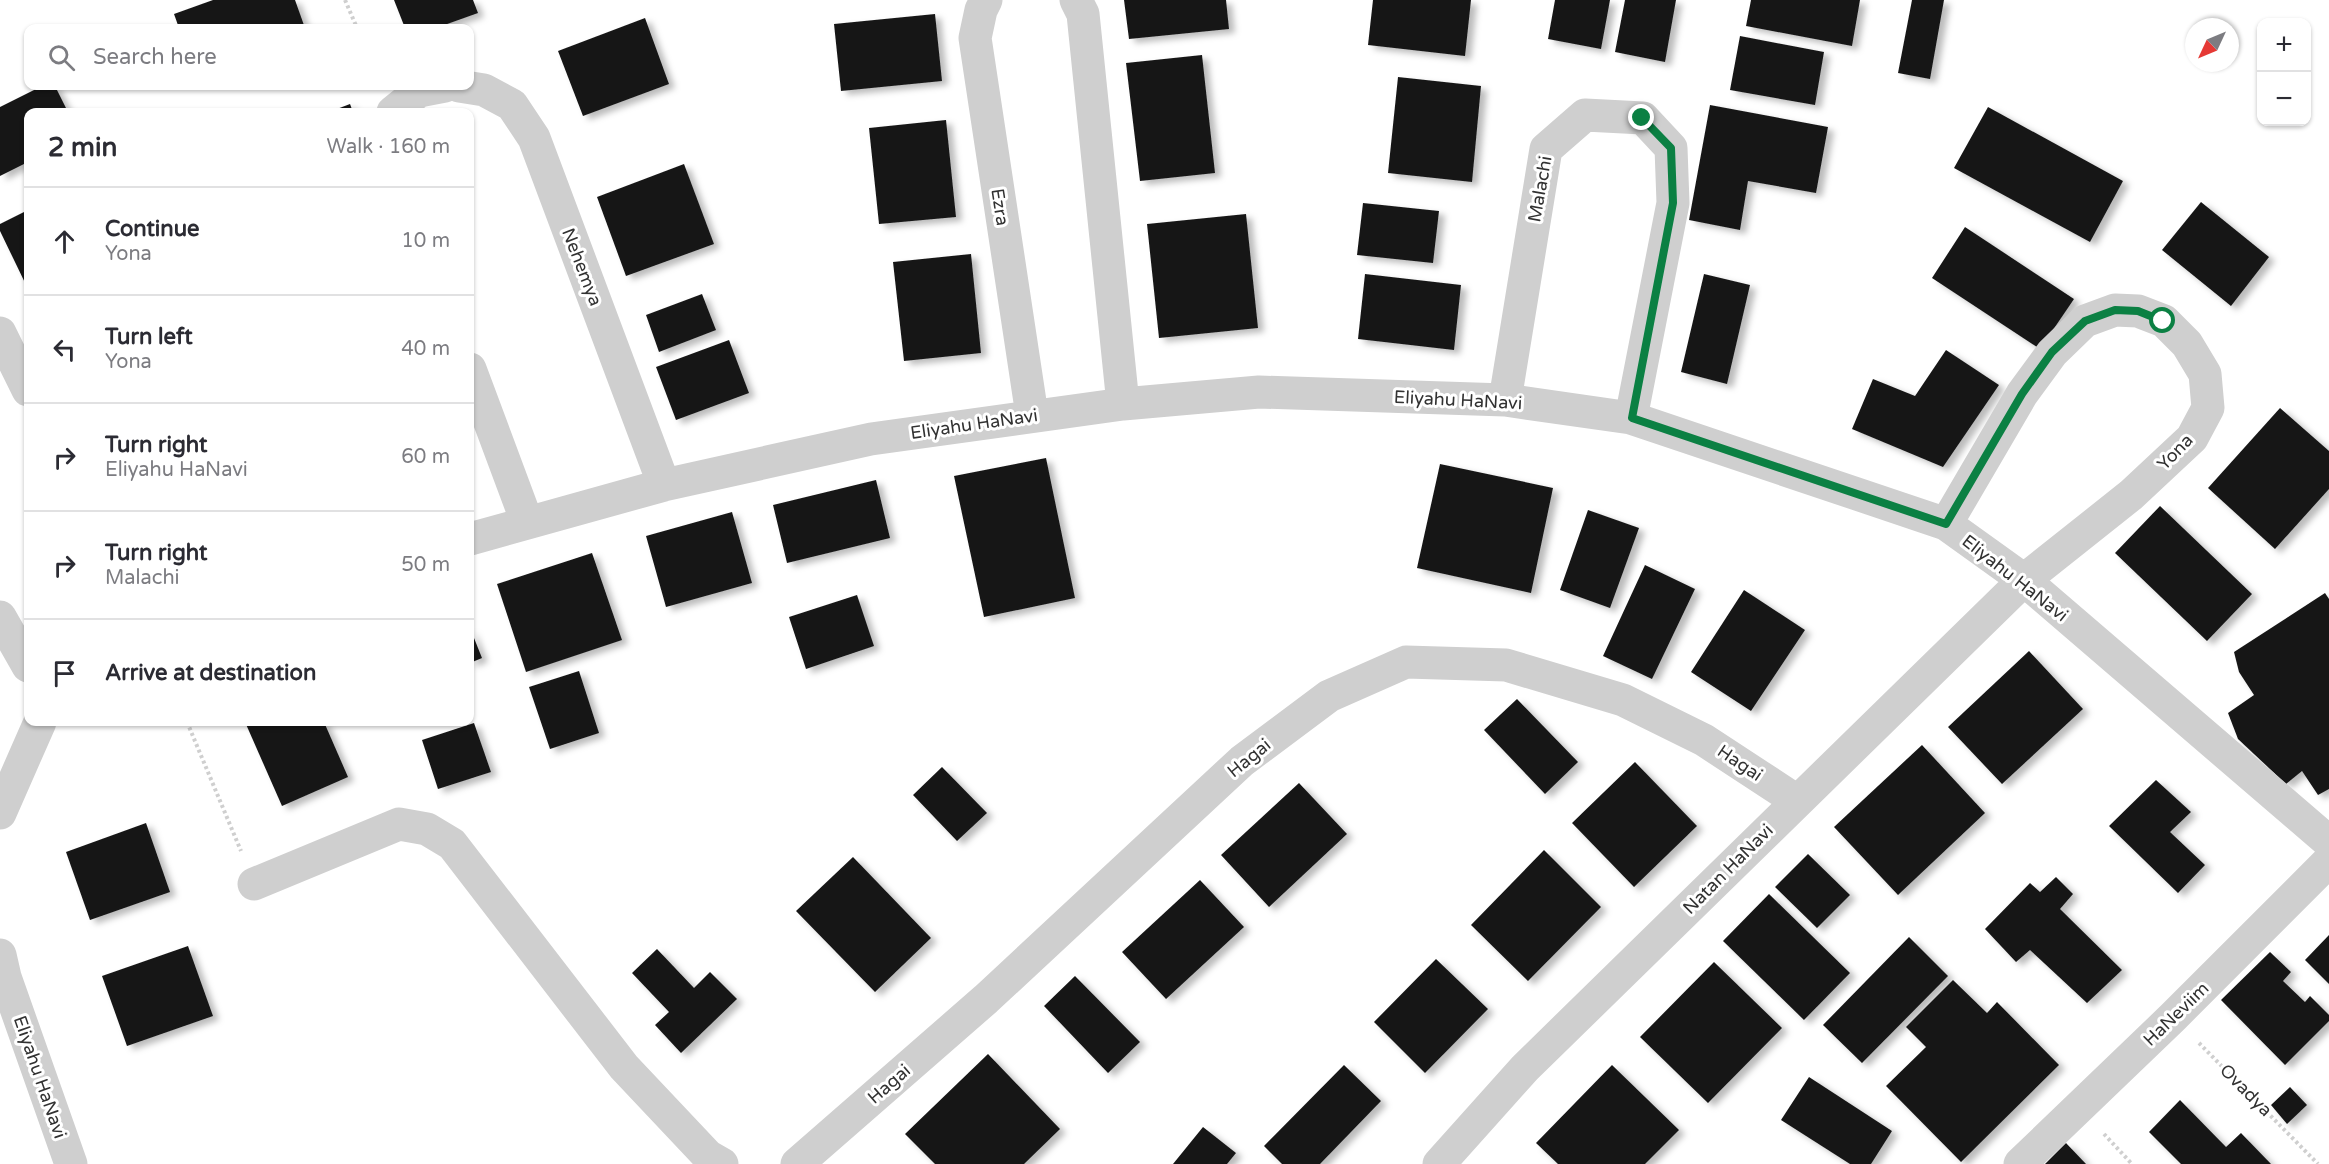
<!DOCTYPE html>
<meta charset="utf-8">
<style>
:root{--surface:#fff;--page:#f2f2f3;--text:#2b2b33;--muted:#7c7c81;--line:#e1e1e2}
body{margin:0;font-family:"Varela Round",sans-serif;background:var(--page);color:var(--text)}
.controls{position:absolute;right:18px;top:18px;display:grid;overflow:hidden;border-radius:12px;box-shadow:0 2px 4px #0004}
.controls button{width:54px;height:54px;display:grid;place-items:center;padding:0;border:0;border-bottom:2px solid var(--line);background:var(--surface);color:var(--text);font:30px sans-serif}
.compass{position:absolute;left:2185px;top:18px;width:54px;height:54px;border-radius:50%;background:var(--surface);box-shadow:0 2px 4px #0004;rotate:226deg}
.stop{position:absolute;width:18px;height:18px;margin:-14px;border:4px solid #0b8043;border-radius:50%;background:#fff}
.stop.end{background:#0b8043;border-color:#fff;box-shadow:0 2px 6px #0008}
.list{margin:0;padding:0;list-style:none}
h2{display:flex;justify-content:space-between;align-items:center;height:78px;margin:0;padding:0 24px;font-size:26px}
h2 small{font-size:20px;font-weight:400;color:var(--muted)}
.list li{display:grid;grid-template-columns:39px 1fr auto;gap:18px;align-items:center;box-sizing:border-box;height:108px;padding:0 24px;border-top:2px solid var(--line)}
.list b{display:block;font-size:22px;white-space:nowrap}
.list p{margin:0;font-size:20px;white-space:nowrap;color:var(--muted)}
.list em{font-size:20px;font-style:normal;color:var(--muted)}
.icon{flex:none;width:33px;height:33px;fill:none;stroke:currentColor;stroke-width:2;stroke-linecap:round;stroke-linejoin:round}
.map{position:relative;flex:none;width:2329px;height:1164px;overflow:hidden}
.search{position:absolute;background:var(--surface);box-shadow:0 2px 4px #0004;left:24px;top:24px;width:450px;height:66px;display:flex;align-items:center;gap:15px;box-sizing:border-box;padding:0 21px;border-radius:12px;color:var(--muted);font-size:22px}
.panel{position:absolute;background:var(--surface);box-shadow:0 2px 4px #0004;left:24px;top:108px;width:450px;height:618px;border-radius:12px}
.map>svg:first-child{display:block}
</style>
<div class="map">
<svg width="2329" height="1164" viewBox="0 0 2329 1164">
<defs>
<filter id="shadow"><feDropShadow dx="6" dy="4" stdDeviation="3" flood-color="#0004"/></filter>
</defs>
<rect width="100%" height="100%" fill="#fff"/>
<!-- building -->
<path fill="#191919" filter="url(#shadow)" d="M213 0H295L305 28H179L174 14Z
M394 0H473L478 13 436 28H405Z
M1124 0H1226L1229 29 1129 39Z
M1373 0H1471L1465 56 1368 45Z
M1555 0H1610L1601 49 1548 39Z
M1625 0H1676L1665 62 1615 52Z
M1751 0H1860L1852 46 1746 26Z
M1912 0H1944L1930 79 1898 73Z
M935 14 942 81 841 91 834 24Z
M645 18 669 84 583 116 558 51Z
M1740 36 1824 52 1815 105 1730 90Z
M1202 55 1215 173 1140 181 1126 63Z
M1398 77 1481 86 1472 182 1388 173Z
M42 86H55L68 112H28V162L0 176V107Z
M350 104 353 112H329Z
M1710 105 1828 127 1816 193 1748 181 1740 230 1689 220Z
M1988 107 2123 181 2090 242 1954 168Z
M946 120 956 217 879 224 869 128Z
M684 164 714 244 626 276 597 197Z
M2201 202 2269 257 2231 306 2162 250Z
M1363 203 1439 211 1433 263 1357 255Z
M28 210V289L0 231V224Z
M1246 214 1258 328 1159 338 1147 224Z
M1965 227 2074 299 2040 349 1932 278Z
M971 254 981 353 904 361 893 262Z
M1365 274 1461 285 1454 350 1358 339Z
M1704 274 1750 285 1727 384 1681 372Z
M702 294 716 330 659 352 646 315Z
M729 340 749 393 676 420 656 367Z
M1946 350 1999 385 1943 467 1852 429 1873 379 1915 396Z
M2280 408 2329 451V489L2275 549 2208 488Z
M1046 458 1075 598 984 617 954 476Z
M1440 464 1553 488 1531 593 1417 568Z
M876 480 890 538 787 563 773 505Z
M2160 506 2252 594 2207 641 2115 553Z
M1588 510 1639 528 1610 608 1560 590Z
M732 512 752 583 666 607 646 536Z
M592 553 622 640 526 672 497 584Z
M1645 565 1695 589 1652 679 1603 656Z
M1744 590 1805 630 1751 711 1691 672Z
M2325 593 2329 599V789L2318 795 2302 771 2286 784 2238 739 2228 713 2254 695 2239 672 2234 652Z
M857 595 874 646 806 669 789 617Z
M470 628 482 658 470 663Z
M2029 651 2083 709 2002 784 1948 727Z
M579 671 599 733 550 749 529 687Z
M1517 699 1578 762 1545 794 1484 730Z
M245 722H324L348 777 282 806Z
M474 723 491 772 438 789 422 740Z
M1922 745 1985 813 1898 895 1834 827Z
M1635 762 1697 826 1634 887 1572 823Z
M942 767 987 813 957 841 913 795Z
M2156 780 2191 812 2170 832 2205 865 2178 893 2109 826Z
M1299 783 1347 834 1269 907 1221 855Z
M146 823 170 892 90 920 66 852Z
M1544 850 1601 907 1528 981 1471 925Z
M1808 854 1850 895 1817 928 1775 887Z
M853 857 931 938 875 992 796 911Z
M2056 877 2073 894 2060 909 2122 970 2087 1003 2030 950 2016 962 1985 929 2030 883 2040 892Z
M1200 880 1244 927 1166 999 1122 952Z
M1769 894 1850 973 1804 1020 1723 941Z
M2329 935V984L2305 960Z
M1909 937 1948 976 1862 1063 1823 1025Z
M188 946 213 1016 127 1046 102 976Z
M657 949 694 988 710 972 737 999 681 1053 655 1025 669 1012 632 973Z
M2270 952 2291 972 2283 981 2305 1002 2310 996 2329 1015V1021L2285 1065 2221 1000Z
M1436 959 1488 1009 1425 1073 1374 1022Z
M1714 962 1782 1028 1708 1103 1640 1037Z
M1075 976 1140 1042 1108 1073 1044 1006Z
M1953 980 1987 1013 1997 1002 2059 1065 1961 1162 1886 1086 1926 1047 1906 1027Z
M988 1054 1060 1129 1024 1164H935L905 1134Z
M1344 1065 1381 1101 1320 1164H1282L1264 1146Z
M1612 1065 1679 1130 1645 1164H1558L1536 1143Z
M1809 1077 1892 1131 1871 1164H1850L1781 1120Z
M2290 1087 2307 1105 2287 1124 2271 1105Z
M2180 1100 2226 1147 2241 1133 2271 1164H2181L2149 1132Z
M1203 1127 1236 1153 1227 1164H1173Z
M2066 1143 2086 1164H2045Z"/>
<g fill="none" stroke-linecap="round" stroke-linejoin="round">
<!-- path -->
<path stroke="#cfcfcf" stroke-width="4" stroke-dasharray="3 3" stroke-linecap="butt" d="M345 0 357 28
M187 722 241 851
M2199 1043 2318 1164
M2104 1134 2132 1164"/>
<!-- street -->
<path stroke="#cfcfcf" stroke-width="33" d="M986 0 981 10 975 38 1032 415
M1076 0 1083 14 1123 404
M459 86 484 90 512 105 534 138 664 485
M393 112 419 91 445 86
M0 333 28 390
M470 369 527 522
M1505 400 1546 149 1585 115 1643 118 1671 148 1673 203 1631 418
M470 539 664 485 871 439 1123 404 1259 392 1505 400 1631 418 1946 524 2024 580 2329 842
M0 617 28 666
M0 813 40 722
M254 884 399 824 427 829 452 844 624 1067 708 1156 722 1164
M0 955 5 977 71 1164
M797 1164 986 999 1242 761 1329 696 1406 662 1506 665 1623 700 1704 740 1797 801
M1439 1164 1525 1068 2024 580 2131 495 2192 438 2208 408 2205 374 2187 344 2164 321 2138 311 2115 310 2085 321 2052 353 2022 394 1946 524
M2020 1164 2173 1017 2329 861"/>
</g>
<g fill="none" stroke-linecap="round" stroke-linejoin="round">
<!-- route -->
<path stroke="#0b8043" stroke-width="8" d="M1642 118 1671 148 1673 203 1632 418 1946 524 2022 394 2052 352 2085 321 2115 310 2138 311 2163 321"/>
</g>
<g text-anchor="middle" stroke-width="6" stroke-linejoin="round" paint-order="stroke">
<!-- street labels -->
<g font-size="18" fill="#323232" stroke="#fff">
<text transform="translate(1540 189) rotate(-80)" y="6">Malachi</text>
<text transform="translate(1000 207) rotate(81)" y="6">Ezra</text>
<text transform="translate(582 267) rotate(69)" y="6">Nehemya</text>
<text transform="translate(1458 400) rotate(3)" y="6">Eliyahu HaNavi</text>
<text transform="translate(974 424) rotate(-8)" y="6">Eliyahu HaNavi</text>
<text transform="translate(2175 452) rotate(-46)" y="6">Yona</text>
<text transform="translate(2015 578) rotate(38)" y="6">Eliyahu HaNavi</text>
<text transform="translate(1249 758) rotate(-39)" y="6">Hagai</text>
<text transform="translate(1740 763) rotate(34)" y="6">Hagai</text>
<text transform="translate(1728 869) rotate(-45)" y="6">Natan HaNavi</text>
<text transform="translate(2176 1014) rotate(-44)" y="6">HaNeviim</text>
<text transform="translate(40 1077) rotate(71)" y="6">Eliyahu HaNavi</text>
<text transform="translate(889 1084) rotate(-41)" y="6">Hagai</text>
<text transform="translate(2246 1090) rotate(45)" y="6">Ovadya</text>
</g>
</g>
</svg>
<div class="controls">
<button>+</button>
<button>−</button>
</div>
<svg class="compass" viewBox="-18 -18 36 36"><path d="M0-13l5 13h-10z" fill="#e53935"/><path d="M0 13l5-13h-10z" fill="#7c7c81"/></svg>
<div class="stop" style="left:2163px;top:321px"></div>
<div class="stop end" style="left:1642px;top:118px"></div>
<div class="search"><svg class="icon" aria-label="search" viewBox="0 0 24 24"><circle cx="10" cy="10" r="6"/><path d="M15 15l6 6"/></svg>Search here</div>
<section class="panel">
<h2>2 min<small>Walk · 160 m</small></h2>
<ul class="list">
<li><svg class="icon" aria-label="ahead" viewBox="0 0 24 24"><path d="M12 20V5M6 11l6-6 6 6"/></svg><div><b>Continue</b><p>Yona</p></div><em>10 m</em></li>
<li><svg class="icon" aria-label="left" viewBox="0 0 24 24"><path d="M17 20v-9H6M10 6l-5 5 5 5"/></svg><div><b>Turn left</b><p>Yona</p></div><em>40 m</em></li>
<li><svg class="icon" aria-label="right" viewBox="0 0 24 24"><path d="M7 20v-9h11M14 6l5 5-5 5"/></svg><div><b>Turn right</b><p>Eliyahu HaNavi</p></div><em>60 m</em></li>
<li><svg class="icon" aria-label="right" viewBox="0 0 24 24"><path d="M7 20v-9h11M14 6l5 5-5 5"/></svg><div><b>Turn right</b><p>Malachi</p></div><em>50 m</em></li>
<li><svg class="icon" aria-label="arrive" viewBox="0 0 24 24"><path d="M6 21V4h12l-3 4 3 4H6"/></svg><div><b>Arrive at destination</b></div></li>
</ul>
</section>
</div>
